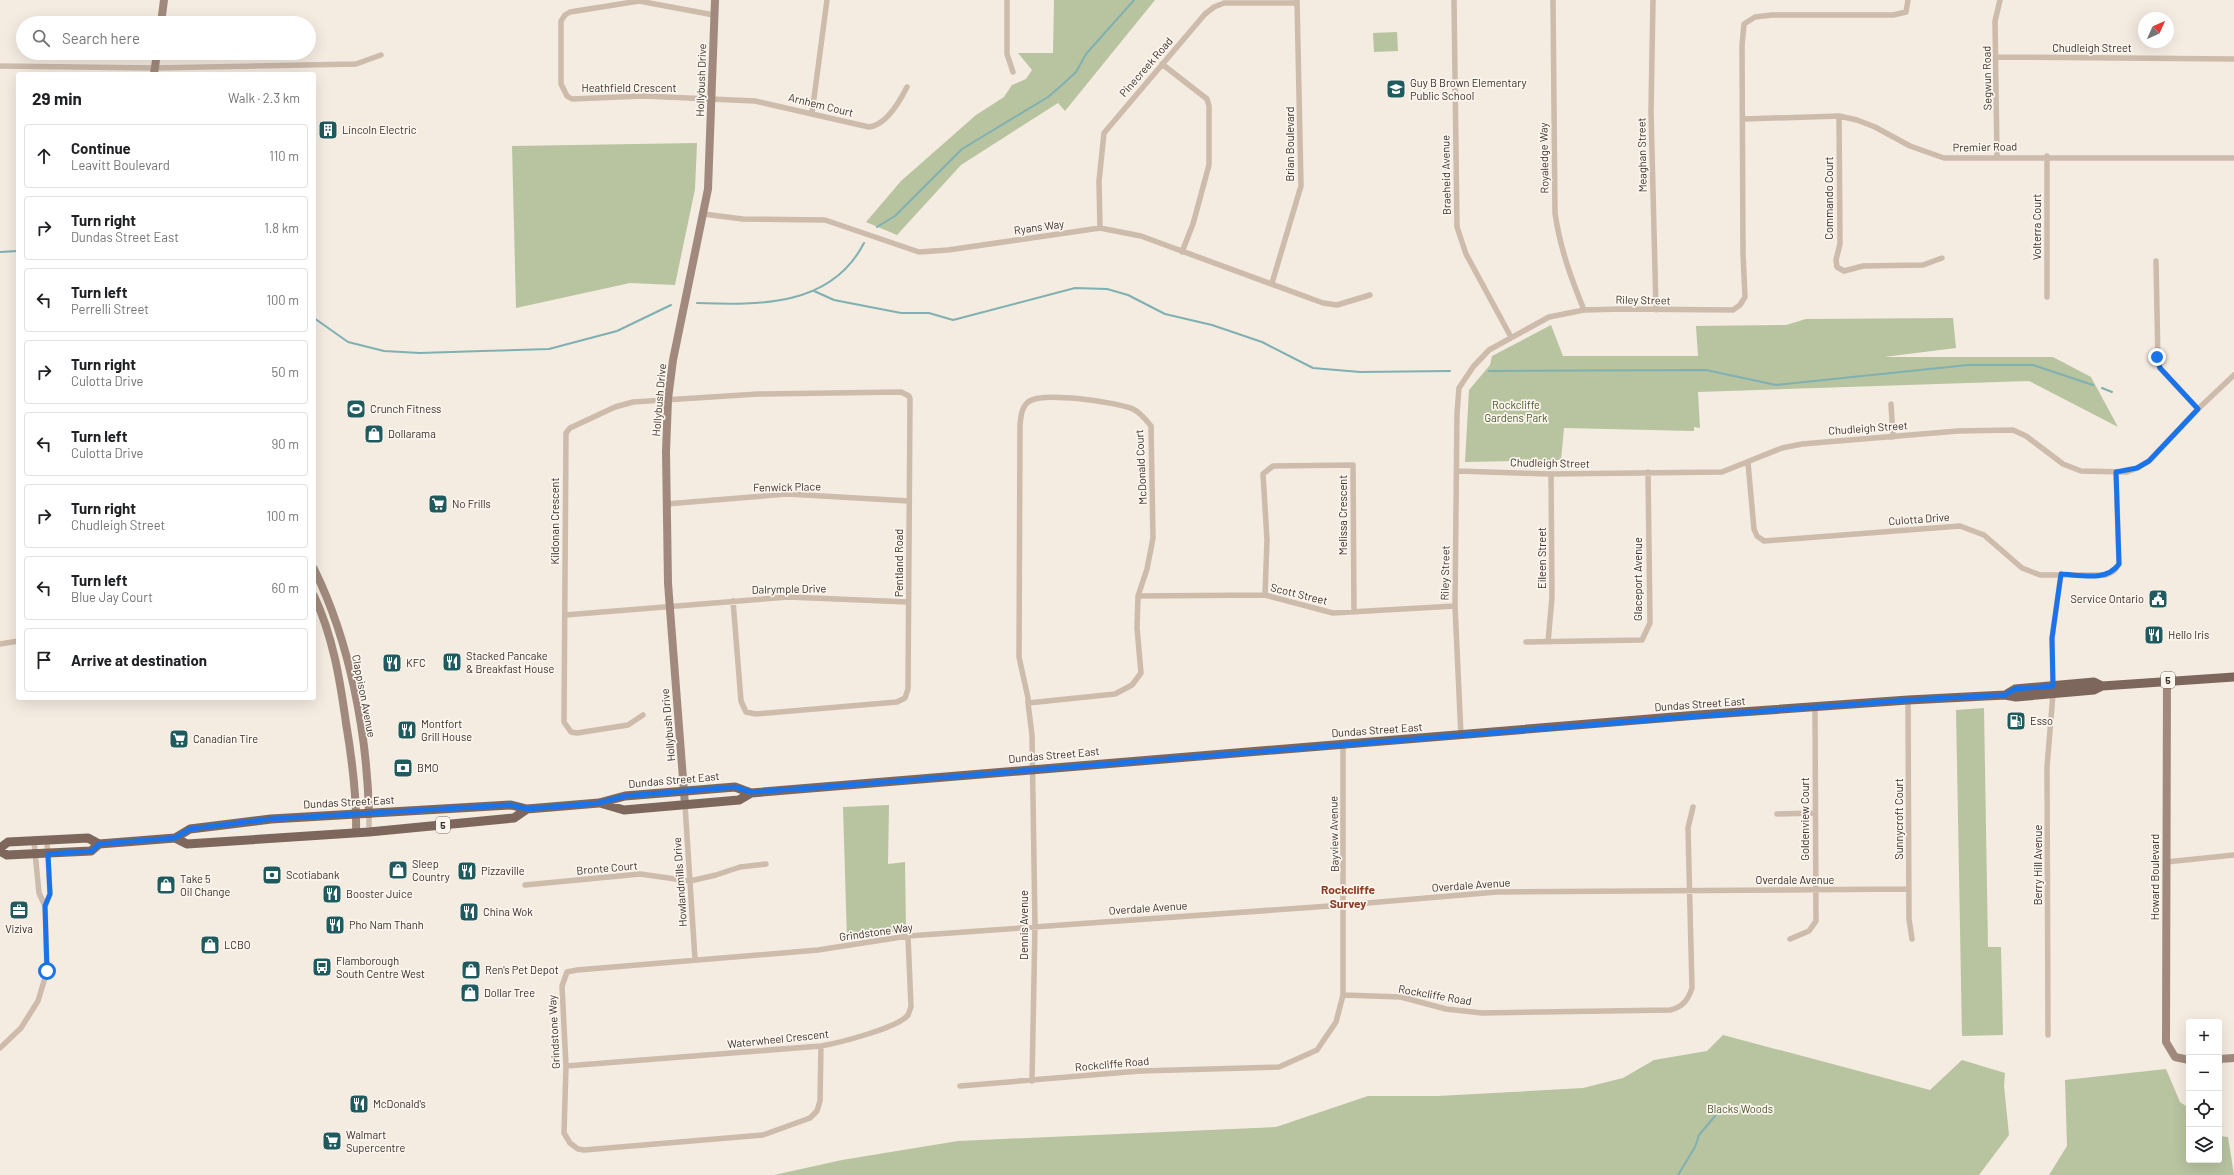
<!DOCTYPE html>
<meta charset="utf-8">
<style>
:root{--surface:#fff;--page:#f6f6f6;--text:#202124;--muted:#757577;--line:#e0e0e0}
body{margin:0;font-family:Barlow,sans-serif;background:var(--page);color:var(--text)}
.controls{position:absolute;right:12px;bottom:12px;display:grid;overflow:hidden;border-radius:4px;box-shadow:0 4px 16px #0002}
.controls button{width:36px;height:36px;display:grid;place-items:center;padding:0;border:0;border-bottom:1px solid var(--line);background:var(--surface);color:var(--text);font:20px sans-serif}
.compass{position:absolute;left:2138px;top:12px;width:36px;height:36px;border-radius:50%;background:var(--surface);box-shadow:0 4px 16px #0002;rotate:45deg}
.stop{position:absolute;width:12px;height:12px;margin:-9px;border:3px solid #1a73e8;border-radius:50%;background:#fff}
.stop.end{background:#1a73e8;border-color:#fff;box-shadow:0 1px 4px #0008}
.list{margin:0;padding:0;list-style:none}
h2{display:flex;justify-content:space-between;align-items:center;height:52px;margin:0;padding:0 16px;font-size:17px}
h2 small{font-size:13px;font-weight:400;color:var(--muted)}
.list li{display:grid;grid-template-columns:26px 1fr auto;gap:12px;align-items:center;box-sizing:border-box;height:64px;margin:0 8px 8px;padding:0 8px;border:1px solid var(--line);border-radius:4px}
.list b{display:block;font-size:15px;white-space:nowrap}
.list p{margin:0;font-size:13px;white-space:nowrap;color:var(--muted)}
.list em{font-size:13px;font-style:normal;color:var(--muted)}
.icon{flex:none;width:22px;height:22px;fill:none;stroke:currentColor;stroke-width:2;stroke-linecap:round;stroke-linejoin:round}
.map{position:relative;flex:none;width:2234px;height:1175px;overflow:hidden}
.search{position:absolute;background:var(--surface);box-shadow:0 4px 16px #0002;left:16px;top:16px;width:300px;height:44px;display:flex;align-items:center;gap:10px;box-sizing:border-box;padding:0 14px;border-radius:22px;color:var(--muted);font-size:15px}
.panel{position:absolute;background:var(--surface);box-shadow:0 4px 16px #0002;left:16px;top:72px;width:300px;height:628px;border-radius:4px}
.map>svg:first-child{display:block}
</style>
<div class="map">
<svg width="2234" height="1175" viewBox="0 0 2234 1175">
<rect width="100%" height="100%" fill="#f4ebe1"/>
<!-- green -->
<path fill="#b8c4a0" d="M1054 0H1155L1065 111 1058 103 961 165 897 235 866 222 901 181 976 115 1004 97 1012 85 1026 79 1032 70 1018 53H1053Z
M1397 32 1398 51 1374 52 1373 33Z
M697 143 695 189 675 285 630 283 516 308 512 146Z
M1953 318 1956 348 1884 357H2053L2091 377 2118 427 2029 381 1698 392 1700 428 1694 427V431L1564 428 1561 460 1465 462 1469 390 1490 365 1492 356 1551 325 1563 356H1698L1696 326 1786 325 1806 319Z
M1984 708 1988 947H2001L2003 1035 1962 1036 1956 710Z
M889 805 888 864 905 862 906 929 847 940 843 807Z
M1723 1035 1930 1090 1962 1060 2005 1073 2004 1086 2009 1135 1979 1175H774L842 1160 958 1141 1276 1127 1368 1096H1438L1583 1088 1623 1078 1654 1060 1707 1051Z
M2166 1069 2180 1102 2189 1108V1160H2219V1136L2228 1137 2234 1175H2049L2067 1146 2065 1080Z"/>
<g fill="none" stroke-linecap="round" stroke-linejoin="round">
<!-- stream -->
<path stroke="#7fb0b2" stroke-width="2" d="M877 227 895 216 962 149 1048 97 1062 85 1076 72 1086 54 1134 0
M0 252 18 251
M814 291 834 300 901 313H929L953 320 1075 288 1107 289 1128 295 1165 314 1212 325 1262 342 1313 368 1360 372 1450 371
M697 303C760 305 831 307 864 243
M314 318 348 342 384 351 420 353 482 351 549 349 617 331 671 305
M1489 371 1706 370 1776 385 1968 365H2033L2093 385
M2102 388 2112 392
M1678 1175 1695 1147 1699 1135 1721 1109"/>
<!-- street -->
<path stroke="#cdbbac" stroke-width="5.5" d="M1007 0V54L1013 72
M1454 0 1457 227 1466 254 1511 337
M1553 0 1555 213C1560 248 1571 278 1584 310
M1653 0 1651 111 1656 310
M714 15 639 1 570 12 565 15 561 21V84L567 96 572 99 643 96 755 101 869 127C886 125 900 101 907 87
M1997 57 2234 59
M1162 64 1207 99 1209 106V165L1193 224 1182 252
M0 66 155 68 356 64 381 55
M812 113 827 0
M1839 116 1840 244 1836 260 1837 267 1844 271 1863 266 1923 265 1942 258
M1744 119 1839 116 1857 120 1875 127 1910 146 1944 158H2234
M2047 156V297
M1997 157 1995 21 2000 0
M703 214 743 219 825 220 919 252 948 250 1100 228 1141 236 1323 303 1337 305 1370 295
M1100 228 1099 181 1104 133 1205 14 1214 7 1224 3H1297
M2156 261 2158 363 2160 368 2198 409
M1272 283 1301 186 1297 0
M1891 404 1893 437
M1748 463 1754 529 1757 536 1764 541 1960 526 1984 535 2022 568 2040 575H2106L2114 571 2119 564 2116 472
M1457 471 1551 474 1722 472 1782 448 1802 444 1958 431 2013 430 2026 436 2063 464 2081 471 2127 472 2137 468 2149 461 2198 409 2234 375
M666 504 787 494 909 501
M1265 595 1267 540 1263 474 1273 466 1353 465 1354 612
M1138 596 1265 595 1333 613 1455 606
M565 615 788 597 908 602
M1526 642 1642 640 1650 623 1648 472
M1548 642 1552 597 1551 474
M0 644 18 641
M1908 700 1909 919 1912 939
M1028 703 1115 694 1132 685 1141 673 1137 628 1138 596 1147 569 1153 538 1151 426C1146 420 1141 413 1133 409 1116 402 1042 391 1028 402 1021 408 1021 417 1020 425L1019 657 1028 698V703L1032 735 1035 926 1032 1081
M643 715 628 725 577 733 571 732 564 722 566 433 570 428 615 407 633 402 758 394 901 392 909 396 910 399 908 689 905 698 897 702 756 714 746 712 741 701 733 601
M1461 736 1455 606 1457 413 1459 388 1473 367 1489 350 1549 317 1584 310 1623 309 1733 310 1740 305 1745 297 1743 253 1742 46 1744 24 1755 17 1772 15H1893L1906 12 1908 0
M685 805 695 959
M369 814V832
M1777 814 1815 813
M2166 862 2234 855
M525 885 640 874 690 881 716 875 740 867 766 864
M45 906 50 894 47 841
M1790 939 1809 931 1816 921 1815 708
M1343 995 1401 997 1446 1009 1482 1013 1670 1010C1683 1007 1688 1000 1692 988L1688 828 1693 807
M2048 1035 2047 767 2053 694 2052 638 2061 574
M821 1046 820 1101 817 1111 810 1118 763 1135 584 1150 578 1149 570 1143 564 1133 566 1066 562 986 567 972 577 970 818 950 908 936 1344 905 1497 892 1909 889
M0 1048 21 1028 38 1001 47 971 45 906 39 893 34 842
M566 1066 821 1046C838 1043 898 1028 908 1015 909 1013 910 1009 911 1007L908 936
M960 1086 1140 1071 1279 1067 1317 1050 1336 1022 1343 995V744"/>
<!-- secondary -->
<path stroke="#a18a7d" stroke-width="8" d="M161 23 164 0
M154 74 157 53
M314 569C350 642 367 733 369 814
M314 596C333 636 340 680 346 723 352 759 357 796 356 832
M2167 680 2166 1042 2175 1057 2189 1060
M685 805 668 583 666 452 668 399 673 360 708 189 715 0
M2219 1059 2234 1058"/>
<!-- primary -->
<path stroke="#7d675c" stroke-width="9" d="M2005 695 2015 689 2094 682 2102 686
M600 803 624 810 739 800 751 793
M175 838 187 844 369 832 514 818 527 809
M0 848 8 842 88 838 99 844 175 838 190 829 271 819 511 805 527 809 599 803 625 796 735 787 751 793 1698 715 1908 700 2005 695 2016 697 2094 690 2102 686 2234 677
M0 851 7 855 91 851 99 844"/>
</g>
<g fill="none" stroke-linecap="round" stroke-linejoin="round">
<!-- route -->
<path stroke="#1a73e8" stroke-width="5" d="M47 971 45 906 50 894 48 854 92 851 99 844 175 838 190 829 271 819 511 805 527 809 599 803 625 796 735 787 751 792 811 788 1698 716 1908 700 2005 695 2015 689 2053 686 2052 638 2061 574C2080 575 2107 582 2119 564L2116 472 2137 468 2149 461 2198 409 2160 368 2157 357"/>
</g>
<!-- icons -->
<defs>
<g id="school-square" transform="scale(1)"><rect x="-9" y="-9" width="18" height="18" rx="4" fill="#1f5a5e" stroke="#fbf5ee"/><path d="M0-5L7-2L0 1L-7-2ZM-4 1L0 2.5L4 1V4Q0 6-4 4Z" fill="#fff"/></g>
<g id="building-square" transform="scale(1)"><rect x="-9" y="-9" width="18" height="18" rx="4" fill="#1f5a5e" stroke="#fbf5ee"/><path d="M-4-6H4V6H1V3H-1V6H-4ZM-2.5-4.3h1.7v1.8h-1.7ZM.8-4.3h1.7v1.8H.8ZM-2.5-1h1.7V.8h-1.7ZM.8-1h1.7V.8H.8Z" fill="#fff"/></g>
<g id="stadium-square" transform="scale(1)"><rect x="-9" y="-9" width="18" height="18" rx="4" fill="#1f5a5e" stroke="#fbf5ee"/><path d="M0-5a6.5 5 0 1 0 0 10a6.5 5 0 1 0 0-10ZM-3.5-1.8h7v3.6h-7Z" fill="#fff"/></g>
<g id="shop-square" transform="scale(1)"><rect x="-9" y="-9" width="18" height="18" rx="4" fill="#1f5a5e" stroke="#fbf5ee"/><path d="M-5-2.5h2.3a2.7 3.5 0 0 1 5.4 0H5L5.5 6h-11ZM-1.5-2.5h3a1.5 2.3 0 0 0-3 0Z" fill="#fff"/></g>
<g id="supermarket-square" transform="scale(1)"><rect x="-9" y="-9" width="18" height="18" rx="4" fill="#1f5a5e" stroke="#fbf5ee"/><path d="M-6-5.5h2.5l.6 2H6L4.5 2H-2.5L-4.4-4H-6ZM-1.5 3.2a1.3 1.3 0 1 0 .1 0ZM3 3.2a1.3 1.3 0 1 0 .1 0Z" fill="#fff"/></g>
<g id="civic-square" transform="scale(1)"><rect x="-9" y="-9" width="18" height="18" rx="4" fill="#1f5a5e" stroke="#fbf5ee"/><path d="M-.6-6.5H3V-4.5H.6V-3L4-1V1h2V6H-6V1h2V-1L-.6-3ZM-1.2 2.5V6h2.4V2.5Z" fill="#fff"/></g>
<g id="restaurant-square" transform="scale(1)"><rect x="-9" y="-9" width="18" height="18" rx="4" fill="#1f5a5e" stroke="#fbf5ee"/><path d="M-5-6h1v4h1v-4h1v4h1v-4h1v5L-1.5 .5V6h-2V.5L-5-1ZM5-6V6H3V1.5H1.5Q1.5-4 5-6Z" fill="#fff"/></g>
<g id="fuel-square" transform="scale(1)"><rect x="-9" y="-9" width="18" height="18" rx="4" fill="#1f5a5e" stroke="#fbf5ee"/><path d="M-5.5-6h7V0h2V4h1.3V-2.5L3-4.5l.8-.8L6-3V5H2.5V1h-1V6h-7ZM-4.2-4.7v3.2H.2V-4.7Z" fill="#fff"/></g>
<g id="bank-square" transform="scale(1)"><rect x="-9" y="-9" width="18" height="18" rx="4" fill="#1f5a5e" stroke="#fbf5ee"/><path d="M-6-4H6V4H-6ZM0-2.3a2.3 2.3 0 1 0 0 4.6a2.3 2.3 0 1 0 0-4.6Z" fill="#fff"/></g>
<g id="office-square" transform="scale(1)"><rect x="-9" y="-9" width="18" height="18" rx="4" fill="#1f5a5e" stroke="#fbf5ee"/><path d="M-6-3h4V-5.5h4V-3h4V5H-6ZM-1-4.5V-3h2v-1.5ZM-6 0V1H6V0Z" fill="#fff"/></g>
<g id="bus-square" transform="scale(1)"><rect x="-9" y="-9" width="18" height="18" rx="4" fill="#1f5a5e" stroke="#fbf5ee"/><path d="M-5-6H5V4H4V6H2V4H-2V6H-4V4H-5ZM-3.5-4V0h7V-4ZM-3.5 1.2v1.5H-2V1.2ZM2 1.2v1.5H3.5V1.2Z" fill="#fff"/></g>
</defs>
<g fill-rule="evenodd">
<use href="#school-square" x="1396" y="89"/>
<use href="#building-square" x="328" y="130"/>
<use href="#stadium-square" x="356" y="409"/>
<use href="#shop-square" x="374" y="434"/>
<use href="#supermarket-square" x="438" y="504"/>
<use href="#civic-square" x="2158" y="599"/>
<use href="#restaurant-square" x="2154" y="635"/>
<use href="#restaurant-square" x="452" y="662"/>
<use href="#restaurant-square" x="392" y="663"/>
<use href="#fuel-square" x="2016" y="721"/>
<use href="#restaurant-square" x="407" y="730"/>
<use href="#supermarket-square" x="179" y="739"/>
<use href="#bank-square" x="403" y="768"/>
<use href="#shop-square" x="398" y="870"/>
<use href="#restaurant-square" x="467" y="871"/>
<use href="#bank-square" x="272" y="875"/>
<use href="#shop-square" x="166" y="885"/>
<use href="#restaurant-square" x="332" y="894"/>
<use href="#office-square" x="19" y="910"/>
<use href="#restaurant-square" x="469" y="912"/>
<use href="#restaurant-square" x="335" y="925"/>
<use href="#shop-square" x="210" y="945"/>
<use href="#bus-square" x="322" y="967"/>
<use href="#shop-square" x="471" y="970"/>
<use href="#shop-square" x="470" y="993"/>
<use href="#restaurant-square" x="359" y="1104"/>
<use href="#supermarket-square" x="332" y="1141"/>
</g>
<g text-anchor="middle" stroke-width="3.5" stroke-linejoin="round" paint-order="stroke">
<!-- shield labels -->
<g fill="#fbf5ee" stroke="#756b66" stroke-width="1">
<rect x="2161" y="672" width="14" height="16" rx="3"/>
<rect x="436" y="817" width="14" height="16" rx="3"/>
</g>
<g font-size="10" font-weight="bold" fill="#3b302b">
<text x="2168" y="684">5</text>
<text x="443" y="829">5</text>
</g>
<!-- street labels -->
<g font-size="11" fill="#3b302b" stroke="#fbf5ee">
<text x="2092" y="52">Chudleigh Street</text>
<text transform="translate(1146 67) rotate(-49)" y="4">Pinecreek Road</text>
<text transform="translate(1987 78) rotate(-91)" y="4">Segwun Road</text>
<text transform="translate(701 80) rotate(-88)" y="4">Hollybush Drive</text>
<text x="629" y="92">Heathfield Crescent</text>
<text transform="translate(821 105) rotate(14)" y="4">Arnhem Court</text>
<text transform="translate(1290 144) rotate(-90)" y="4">Brian Boulevard</text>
<text transform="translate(1985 147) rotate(-1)" y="4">Premier Road</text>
<text transform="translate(1642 155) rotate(-91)" y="4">Meaghan Street</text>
<text transform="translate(1544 158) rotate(-91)" y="4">Royaledge Way</text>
<text transform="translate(1446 175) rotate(-91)" y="4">Braeheid Avenue</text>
<text transform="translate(1829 198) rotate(-90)" y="4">Commando Court</text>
<text transform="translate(1039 227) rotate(-8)" y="4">Ryans Way</text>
<text transform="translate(2037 227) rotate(-90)" y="4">Volterra Court</text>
<text transform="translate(1643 300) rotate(1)" y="4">Riley Street</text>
<text transform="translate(659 400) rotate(-85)" y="4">Hollybush Drive</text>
<text transform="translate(1868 428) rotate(-4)" y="4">Chudleigh Street</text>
<text transform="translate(1550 463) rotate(1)" y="4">Chudleigh Street</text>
<text transform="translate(1141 467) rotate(-93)" y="4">McDonald Court</text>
<text transform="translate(787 487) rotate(-1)" y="4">Fenwick Place</text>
<text transform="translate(1343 515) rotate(-90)" y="4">Melissa Crescent</text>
<text transform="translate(1919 519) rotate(-4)" y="4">Culotta Drive</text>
<text transform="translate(555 521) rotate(-90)" y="4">Kildonan Crescent</text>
<text transform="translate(1542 558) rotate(-90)" y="4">Eileen Street</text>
<text transform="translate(899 563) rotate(-90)" y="4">Pentland Road</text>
<text transform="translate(1445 573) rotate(-89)" y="4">Riley Street</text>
<text transform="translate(1638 579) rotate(-90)" y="4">Glaceport Avenue</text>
<text transform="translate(789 589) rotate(-1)" y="4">Dalrymple Drive</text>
<text transform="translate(1299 594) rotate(14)" y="4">Scott Street</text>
<text transform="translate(364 696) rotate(79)" y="4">Clappison Avenue</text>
<text transform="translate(1700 704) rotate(-4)" y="4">Dundas Street East</text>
<text transform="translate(668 725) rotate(-95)" y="4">Hollybush Drive</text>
<text transform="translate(1377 730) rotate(-4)" y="4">Dundas Street East</text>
<text transform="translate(1054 755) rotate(-5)" y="4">Dundas Street East</text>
<text transform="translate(674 780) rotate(-5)" y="4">Dundas Street East</text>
<text transform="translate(349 802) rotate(-3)" y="4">Dundas Street East</text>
<text transform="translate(1805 819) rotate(-90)" y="4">Goldenview Court</text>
<text transform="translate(1899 819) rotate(-90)" y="4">Sunnycroft Court</text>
<text transform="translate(1334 834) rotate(-91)" y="4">Bayview Avenue</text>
<text transform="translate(2038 865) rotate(-90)" y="4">Berry Hill Avenue</text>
<text transform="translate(607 868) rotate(-5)" y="4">Bronte Court</text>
<text transform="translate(2155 877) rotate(-90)" y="4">Howard Boulevard</text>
<text x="1795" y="884">Overdale Avenue</text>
<text transform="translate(680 882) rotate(-94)" y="4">Howlandmills Drive</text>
<text transform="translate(1471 885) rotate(-4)" y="4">Overdale Avenue</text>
<text transform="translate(1148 908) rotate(-4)" y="4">Overdale Avenue</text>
<text transform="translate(1024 925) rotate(-90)" y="4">Dennis Avenue</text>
<text transform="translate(876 932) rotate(-8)" y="4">Grindstone Way</text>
<text transform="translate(1435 995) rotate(10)" y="4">Rockcliffe Road</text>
<text transform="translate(554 1032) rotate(-93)" y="4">Grindstone Way</text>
<text transform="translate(778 1039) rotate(-6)" y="4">Waterwheel Crescent</text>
<text transform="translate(1112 1064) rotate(-5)" y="4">Rockcliffe Road</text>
</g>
<!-- poi labels -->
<g font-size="11" fill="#3b302b" stroke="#fbf5ee" text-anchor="start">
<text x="1410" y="87">Guy B Brown Elementary<tspan x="1410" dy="13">Public School</tspan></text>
<text x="342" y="134">Lincoln Electric</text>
<text x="370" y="413">Crunch Fitness</text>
<text x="388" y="438">Dollarama</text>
<text x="452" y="508">No Frills</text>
<text x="2144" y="603" text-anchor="end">Service Ontario</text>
<text x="2168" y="639">Hello Iris</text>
<text x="466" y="660">Stacked Pancake<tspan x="466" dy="13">&amp; Breakfast House</tspan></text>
<text x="406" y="667">KFC</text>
<text x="2030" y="725">Esso</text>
<text x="421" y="728">Montfort<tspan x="421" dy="13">Grill House</tspan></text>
<text x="193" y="743">Canadian Tire</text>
<text x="417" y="772">BMO</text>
<text x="412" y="868">Sleep<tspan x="412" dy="13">Country</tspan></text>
<text x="481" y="875">Pizzaville</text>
<text x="286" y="879">Scotiabank</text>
<text x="180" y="883">Take 5<tspan x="180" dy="13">Oil Change</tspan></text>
<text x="346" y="898">Booster Juice</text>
<text x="483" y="916">China Wok</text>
<text x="349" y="929">Pho Nam Thanh</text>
<text x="19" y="933" text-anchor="middle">Viziva</text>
<text x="224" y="949">LCBO</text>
<text x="336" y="965">Flamborough<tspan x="336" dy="13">South Centre West</tspan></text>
<text x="485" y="974">Ren's Pet Depot</text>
<text x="484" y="997">Dollar Tree</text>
<text x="373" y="1108">McDonald's</text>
<text x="346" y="1139">Walmart<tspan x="346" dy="13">Supercentre</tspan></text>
</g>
<!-- park labels -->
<g font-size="11" fill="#4a5a2e" stroke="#fbf5ee">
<text x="1516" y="409">Rockcliffe<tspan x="1516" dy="13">Gardens Park</tspan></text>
<text x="1740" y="1113">Blacks Woods</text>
</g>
<!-- neighbourhood labels -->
<g font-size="12" font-weight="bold" fill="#8c3b22" stroke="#fbf5ee">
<text x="1348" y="894">Rockcliffe<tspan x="1348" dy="14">Survey</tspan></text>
</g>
</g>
</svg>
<div class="controls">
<button>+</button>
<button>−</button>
<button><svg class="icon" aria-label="locate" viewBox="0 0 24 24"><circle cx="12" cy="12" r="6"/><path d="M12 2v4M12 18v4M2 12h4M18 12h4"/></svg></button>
<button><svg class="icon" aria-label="layers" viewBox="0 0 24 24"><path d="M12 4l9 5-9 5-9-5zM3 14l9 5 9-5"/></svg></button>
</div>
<svg class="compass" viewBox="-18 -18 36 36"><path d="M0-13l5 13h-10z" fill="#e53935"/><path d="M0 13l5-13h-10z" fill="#757577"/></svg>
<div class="stop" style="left:47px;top:971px"></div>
<div class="stop end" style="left:2157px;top:357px"></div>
<div class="search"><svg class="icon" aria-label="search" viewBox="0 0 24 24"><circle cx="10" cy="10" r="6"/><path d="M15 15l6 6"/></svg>Search here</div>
<section class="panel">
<h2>29 min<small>Walk · 2.3 km</small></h2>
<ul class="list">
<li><svg class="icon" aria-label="ahead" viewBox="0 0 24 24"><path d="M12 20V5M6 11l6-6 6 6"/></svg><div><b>Continue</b><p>Leavitt Boulevard</p></div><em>110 m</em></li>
<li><svg class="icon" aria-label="right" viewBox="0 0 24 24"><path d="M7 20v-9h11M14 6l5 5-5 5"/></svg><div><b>Turn right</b><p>Dundas Street East</p></div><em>1.8 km</em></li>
<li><svg class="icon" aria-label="left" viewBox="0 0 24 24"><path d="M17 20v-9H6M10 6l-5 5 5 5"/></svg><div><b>Turn left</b><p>Perrelli Street</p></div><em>100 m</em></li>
<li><svg class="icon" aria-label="right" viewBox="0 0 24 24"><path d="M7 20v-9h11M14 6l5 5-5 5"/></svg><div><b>Turn right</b><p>Culotta Drive</p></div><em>50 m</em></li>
<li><svg class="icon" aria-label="left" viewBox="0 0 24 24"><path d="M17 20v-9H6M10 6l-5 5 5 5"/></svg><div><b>Turn left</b><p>Culotta Drive</p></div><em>90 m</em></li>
<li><svg class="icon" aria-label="right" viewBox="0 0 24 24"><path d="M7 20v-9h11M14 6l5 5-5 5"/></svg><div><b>Turn right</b><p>Chudleigh Street</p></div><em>100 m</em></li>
<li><svg class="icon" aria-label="left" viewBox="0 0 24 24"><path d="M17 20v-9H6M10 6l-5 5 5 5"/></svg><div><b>Turn left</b><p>Blue Jay Court</p></div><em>60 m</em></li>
<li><svg class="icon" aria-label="arrive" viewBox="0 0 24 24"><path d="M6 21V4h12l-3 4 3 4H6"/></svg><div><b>Arrive at destination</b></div></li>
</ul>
</section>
</div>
